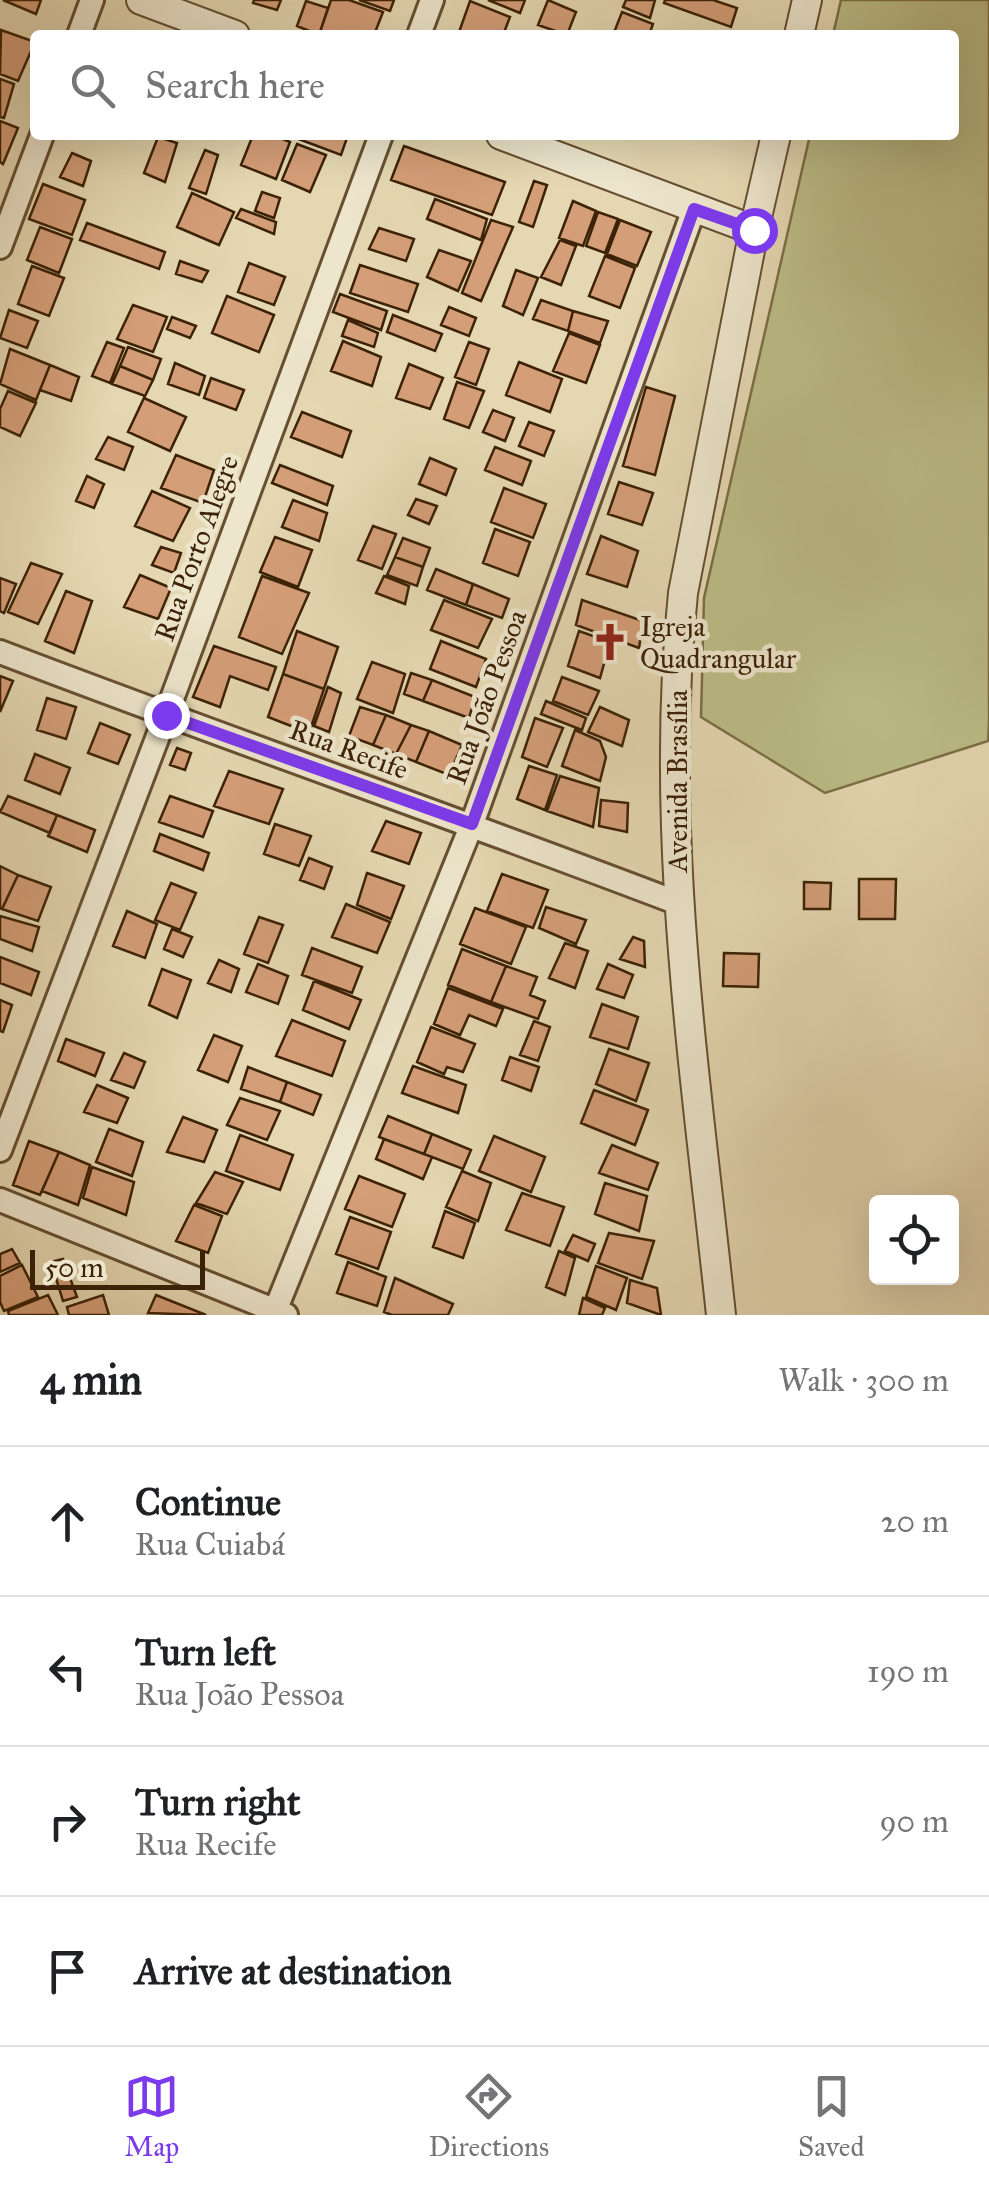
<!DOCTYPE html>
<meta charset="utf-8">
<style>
:root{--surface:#fff;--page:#f2f2f2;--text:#202124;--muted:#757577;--line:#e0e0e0;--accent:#7c3aed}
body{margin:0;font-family:"IM FELL Great Primer",serif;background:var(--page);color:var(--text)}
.controls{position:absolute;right:30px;bottom:30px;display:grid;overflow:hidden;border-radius:10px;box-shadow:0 10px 40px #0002}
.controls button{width:90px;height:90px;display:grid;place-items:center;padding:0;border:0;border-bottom:2px solid var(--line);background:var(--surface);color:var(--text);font:50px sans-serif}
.scale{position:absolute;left:30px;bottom:25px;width:175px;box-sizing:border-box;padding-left:10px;border:5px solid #3c2206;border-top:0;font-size:28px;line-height:35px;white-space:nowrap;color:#3c2206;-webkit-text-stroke:8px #ede5cc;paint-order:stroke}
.stop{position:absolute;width:30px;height:30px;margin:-22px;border:8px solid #7c3aed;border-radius:50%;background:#fff}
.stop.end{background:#7c3aed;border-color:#fff;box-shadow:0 2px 10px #0008}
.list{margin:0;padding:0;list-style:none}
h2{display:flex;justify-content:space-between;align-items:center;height:130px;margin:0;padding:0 40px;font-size:42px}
h2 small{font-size:32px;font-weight:400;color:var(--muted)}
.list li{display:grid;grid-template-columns:65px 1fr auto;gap:30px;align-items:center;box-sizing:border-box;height:150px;padding:0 40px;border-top:2px solid var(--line)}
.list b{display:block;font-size:38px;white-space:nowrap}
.list p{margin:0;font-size:32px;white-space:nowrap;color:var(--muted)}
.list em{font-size:32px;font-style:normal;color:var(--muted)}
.icon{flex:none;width:55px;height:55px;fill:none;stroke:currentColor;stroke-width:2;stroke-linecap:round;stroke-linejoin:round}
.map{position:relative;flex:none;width:989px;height:1315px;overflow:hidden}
.search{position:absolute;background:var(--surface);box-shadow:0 10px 40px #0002;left:30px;right:30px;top:30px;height:110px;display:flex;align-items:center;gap:25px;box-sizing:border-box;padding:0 35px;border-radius:10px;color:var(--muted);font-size:38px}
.sheet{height:730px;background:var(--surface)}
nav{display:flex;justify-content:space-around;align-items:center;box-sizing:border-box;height:140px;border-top:2px solid var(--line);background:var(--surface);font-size:28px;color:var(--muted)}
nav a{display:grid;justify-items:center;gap:5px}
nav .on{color:var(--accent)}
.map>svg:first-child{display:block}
</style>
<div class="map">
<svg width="989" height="1315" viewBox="0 0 989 1315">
<rect width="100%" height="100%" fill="#e4d7b1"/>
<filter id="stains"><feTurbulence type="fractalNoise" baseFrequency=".002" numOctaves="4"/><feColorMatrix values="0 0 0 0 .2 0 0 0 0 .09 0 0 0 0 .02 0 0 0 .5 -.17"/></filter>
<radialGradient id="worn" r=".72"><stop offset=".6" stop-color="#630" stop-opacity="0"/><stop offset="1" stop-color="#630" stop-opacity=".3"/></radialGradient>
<!-- green -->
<path fill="#bbbc87" stroke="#7c6f46" stroke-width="2.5" d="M841 0H989V723L988 741 825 793 701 717 704 598 810 135H954V35H833Z"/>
<!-- building -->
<path fill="#d49e78" stroke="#3c2206" stroke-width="2.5" d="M3 0H41L36 14Z
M254 0H281L277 10 253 3Z
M331 0H349L383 12 374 35H319Z
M359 0H394L390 11Z
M488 0H525L520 13Z
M548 0 576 12 567 35 538 25Z
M626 0H655L650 18 623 7Z
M665 0H713L737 8 731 27 664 3Z
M306 1 328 8 319 35 297 26Z
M470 1 510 17 503 35H458Z
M622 12 653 24 649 35H613Z
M1 30 35 42 18 81 0 74Z
M0 79 14 84 4 118 0 117Z
M0 121 18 128 3 164 0 162Z
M253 135H273L290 142 276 179 241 165Z
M288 135H348L341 155Z
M158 137 177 143 165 182 144 173Z
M297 144 326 155 310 192 282 180Z
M404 146 505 182 492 215 391 180Z
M205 150 218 155 206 194 189 188Z
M72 153 91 161 83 186 60 177Z
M534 181 547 185 533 227 519 222Z
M43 184 85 200 72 235 29 219Z
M262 192 280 198 274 218 255 211Z
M192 193 234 212 219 245 177 227Z
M435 199 487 219 481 240 427 219Z
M573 201 596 211 583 246 559 238Z
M241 209 276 222 274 234 236 218Z
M598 212 618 219 605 253 586 246Z
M491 220 513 227 481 301 462 293Z
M620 220 651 232 637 266 607 254Z
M87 223 165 252 159 269 80 240Z
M40 227 72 239 59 273 27 260Z
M379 228 414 239 406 261 369 249Z
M560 240 576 246 561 285 541 277Z
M439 250 471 261 458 291 427 277Z
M605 256 635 268 620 308 589 296Z
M180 261 208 271 202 282 176 274Z
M249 263 285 277 274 305 238 292Z
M360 265 418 284 408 312 350 293Z
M32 266 64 278 49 316 18 304Z
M516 270 538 278 523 315 503 306Z
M340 294 387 311 381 330 333 312Z
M227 296 274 315 259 352 212 333Z
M541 300 573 311 568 331 533 319Z
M133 305 167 317 153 352 117 339Z
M449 307 476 318 469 336 441 325Z
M9 310 38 321 27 348 0 338Z
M573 311 608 321 600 343 568 331Z
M393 315 442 334 435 351 387 332Z
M172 317 196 326 190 338 167 329Z
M348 320 378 333 374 347 342 336Z
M569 333 600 345 586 383 553 371Z
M343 341 381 357 372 386 331 371Z
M107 342 124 348 110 383 92 376Z
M469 342 489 349 476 385 455 377Z
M128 347 161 359 153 380 120 366Z
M10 349 50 365 36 400 0 384Z
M519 362 562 379 550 412 506 395Z
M175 363 205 376 199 395 168 384Z
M409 364 443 378 430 409 396 398Z
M50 365 79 377 71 401 40 390Z
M120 366 153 380 145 396 112 384Z
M211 378 244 390 236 410 204 398Z
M457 382 484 391 469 428 444 419Z
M646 387 675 396 655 475 623 466Z
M8 391 36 403 20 436 0 427V409Z
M144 398 186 417 170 451 128 432Z
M493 410 514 418 505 441 483 432Z
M302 412 351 431 342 457 291 437Z
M529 422 554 431 544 456 519 446Z
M108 437 133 447 124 470 96 459Z
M495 447 531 461 522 485 485 470Z
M176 455 214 470 203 503 161 488Z
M430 458 456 469 446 495 419 484Z
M280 465 333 486 327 505 272 483Z
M87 476 104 484 94 508 76 501Z
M619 482 653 493 642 525 608 514Z
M504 488 546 504 533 538 491 522Z
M152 491 190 508 173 541 135 526Z
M416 499 437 506 429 524 408 515Z
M293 500 327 513 319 541 282 527Z
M373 526 396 534 382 569 358 560Z
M495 529 530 542 518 576 483 563Z
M601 536 638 551 627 587 587 574Z
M275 537 312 550 298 587 260 572Z
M403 538 430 548 423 567 395 557Z
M161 547 181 553 174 573 152 565Z
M395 557 423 567 417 586 387 575Z
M31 563 62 574 38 624 8 612Z
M436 569 473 584 466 605 427 590Z
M140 575 171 588 158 619 124 607Z
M262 576 309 593 282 654 239 637Z
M384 576 409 586 405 604 376 593Z
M0 578 16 584 4 613 0 611Z
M473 584 509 599 502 618 466 605Z
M66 591 92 601 74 653 45 641Z
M444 600 492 619 478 648 431 630Z
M582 600 643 621 639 648 576 625Z
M297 631 338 647 324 689 283 674Z
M579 631 610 642 600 678 568 666Z
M441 641 486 659 476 687 430 669Z
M214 646 276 667 268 690 230 676 220 707 193 697Z
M372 662 405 674 393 713 357 699Z
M411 673 432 680 423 701 404 694Z
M283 674 324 689 309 733 268 717Z
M0 676 13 681 0 712Z
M562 677 599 691 588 715 553 701Z
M432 680 475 697 469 718 423 701Z
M328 687 341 693 329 732 314 726Z
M47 698 76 707 66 739 37 730Z
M546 701 586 718 582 730 541 714Z
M360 707 386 715 373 745 349 736Z
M600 707 629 720 622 746 588 732Z
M386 715 411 725 396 754 373 745Z
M535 718 563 728 547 767 522 757Z
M100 723 130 735 118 764 88 753Z
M411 725 429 731 416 762 396 754Z
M575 730 600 741 606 757 600 781 562 766Z
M429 731 462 745 449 775 416 762Z
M177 748 191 753 185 770 170 765Z
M35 754 70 768 60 794 25 780Z
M529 766 557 775 545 810 517 799Z
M229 771 283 789 269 824 214 806Z
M560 776 599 788 593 827 547 811Z
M8 796 57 815 50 833 0 812Z
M170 796 213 811 203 837 159 822Z
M601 800 628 803 627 832 599 826Z
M57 815 95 830 87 852 48 836Z
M386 821 421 833 409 864 372 851Z
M275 824 311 836 299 866 264 854Z
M160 834 209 853 203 870 154 851Z
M309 858 332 867 324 889 300 880Z
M0 866 18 875 2 909 0 908Z
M367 873 404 886 391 919 357 905Z
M502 874 548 890 533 928 487 911Z
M18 875 51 887 38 921 2 909Z
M859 879H896L895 919H859Z
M804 882 831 883 830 909H804Z
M171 883 196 893 180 930 155 920Z
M346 904 390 922 377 953 332 937Z
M546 907 586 920 576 944 539 928Z
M475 908 526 927 511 964 460 944Z
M127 911 157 924 145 958 113 946Z
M0 916 39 927 32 951 0 939Z
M259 917 283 925 268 963 244 954Z
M172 929 192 937 183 957 164 949Z
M633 937 644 941 645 967 620 959Z
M565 943 588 951 575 988 549 978Z
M312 948 362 967 352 993 302 975Z
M462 949 506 966 491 1002 448 985Z
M724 953 759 954 758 987 723 986Z
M0 957 39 972 31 995 0 983Z
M219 960 239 969 231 992 208 983Z
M258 964 288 976 278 1004 246 992Z
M608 964 633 975 624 998 597 989Z
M506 966 537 977 530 995 545 1001 538 1019 491 1002Z
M162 969 191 980 177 1018 149 1005Z
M314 981 361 1000 349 1029 303 1010Z
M448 988 503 1009 496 1026 469 1015 460 1035 434 1024Z
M0 1000 12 1005 3 1032 0 1031Z
M602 1004 638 1017 628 1049 590 1037Z
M292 1020 345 1041 332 1076 276 1056Z
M534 1021 550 1027 538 1061 520 1055Z
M431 1027 475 1044 463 1072 447 1067 444 1074 417 1062Z
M214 1035 242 1046 228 1082 198 1070Z
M66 1039 104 1053 95 1076 58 1061Z
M609 1049 649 1063 636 1101 596 1084Z
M124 1053 145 1062 134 1088 111 1080Z
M510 1057 539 1067 531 1091 502 1080Z
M413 1066 466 1085 458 1113 402 1093Z
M248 1067 287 1082 280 1102 241 1089Z
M287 1082 321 1095 313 1115 280 1102Z
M97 1085 128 1098 117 1123 84 1112Z
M594 1090 648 1110 635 1145 581 1123Z
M240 1098 280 1111 267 1140 227 1125Z
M388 1116 432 1134 424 1154 379 1137Z
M183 1117 217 1130 204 1162 167 1152Z
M109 1129 143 1142 132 1176 96 1162Z
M432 1134 471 1150 463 1169 424 1154Z
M240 1135 293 1155 280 1190 226 1171Z
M494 1136 545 1157 531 1192 479 1171Z
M384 1139 432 1157 423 1179 376 1159Z
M29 1141 59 1152 40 1195 13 1185Z
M612 1145 658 1163 648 1190 599 1173Z
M59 1152 90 1165 78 1205 42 1191Z
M92 1167 134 1182 126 1215 83 1198Z
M462 1171 491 1183 478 1221 446 1207Z
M215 1172 243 1182 227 1214 196 1203Z
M359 1176 405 1194 392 1227 345 1209Z
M605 1183 647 1196 639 1231 595 1214Z
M522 1193 564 1207 550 1246 506 1230Z
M194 1205 222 1216 208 1253 176 1241Z
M445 1211 475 1223 463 1258 433 1247Z
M350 1217 391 1232 378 1269 336 1254Z
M609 1233 654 1241 642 1279 598 1263Z
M573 1235 595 1244 588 1261 565 1251Z
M12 1249 20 1263 0 1272V1254Z
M559 1251 575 1258 565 1295 546 1287Z
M63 1259 77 1297 63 1301 51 1262Z
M348 1262 386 1277 377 1306 337 1293Z
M22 1265 38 1297 4 1311 0 1302V1276Z
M596 1266 627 1278 616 1310 586 1297Z
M395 1278 453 1304 448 1315H392L384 1312Z
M630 1280 657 1288 661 1315 627 1303Z
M48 1295 58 1315H9L8 1311Z
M103 1295 109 1315H69L67 1307Z
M156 1295 206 1315 148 1313Z
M583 1298 605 1308 602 1315H579Z"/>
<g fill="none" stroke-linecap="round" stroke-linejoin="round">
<!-- minor casing -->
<g stroke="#664f31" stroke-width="28">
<path id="minor" d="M79 35 92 0
M419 35 432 0
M0 247 42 135
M0 652C225 738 453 817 678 903
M0 1150 166 715 381 135
M0 1200 286 1315
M275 1311 472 824 694 209"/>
</g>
<!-- tertiary casing -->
<g stroke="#664f31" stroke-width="32">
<path id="tertiary" d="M141 0 235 35
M799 35 807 0
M501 135 754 230
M721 1315C696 1076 658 834 683 593L754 230 776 135"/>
</g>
<!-- minor -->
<use href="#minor" stroke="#ede5cc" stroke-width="22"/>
<!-- tertiary -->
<use href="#tertiary" stroke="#ede5cc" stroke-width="28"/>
</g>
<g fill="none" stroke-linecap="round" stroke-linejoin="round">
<!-- route -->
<path stroke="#7c3aed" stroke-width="12" d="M166 715 472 824 694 209 754 230"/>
</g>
<!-- icons -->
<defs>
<g id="church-bare" transform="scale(3)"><path d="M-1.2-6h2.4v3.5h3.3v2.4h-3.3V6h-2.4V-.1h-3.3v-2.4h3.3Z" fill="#8f2418" stroke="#ede5cc" stroke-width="2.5" paint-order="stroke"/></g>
</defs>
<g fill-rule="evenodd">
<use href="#church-bare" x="610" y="642"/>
</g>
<g text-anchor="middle" stroke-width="9" stroke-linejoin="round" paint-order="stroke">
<!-- street labels -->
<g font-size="28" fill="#3c2206" stroke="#ede5cc">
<text transform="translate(196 548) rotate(-70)" y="10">Rua Porto Alegre</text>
<text transform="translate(486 697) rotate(-70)" y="10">Rua João Pessoa</text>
<text transform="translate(349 749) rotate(20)" y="10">Rua Recife</text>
<text transform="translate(677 781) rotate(-90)" y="10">Avenida Brasília</text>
</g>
<!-- poi labels -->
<g font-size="28" fill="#3c2206" stroke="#ede5cc" text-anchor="start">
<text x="640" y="636">Igreja<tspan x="640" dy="32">Quadrangular</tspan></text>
</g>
</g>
<rect width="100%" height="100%" filter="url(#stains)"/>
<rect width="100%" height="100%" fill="url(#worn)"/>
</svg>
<div class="controls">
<button><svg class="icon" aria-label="locate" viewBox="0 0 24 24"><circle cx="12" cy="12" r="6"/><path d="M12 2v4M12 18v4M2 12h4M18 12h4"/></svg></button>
</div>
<div class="scale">50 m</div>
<div class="stop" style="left:754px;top:230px"></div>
<div class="stop end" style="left:166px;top:715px"></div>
<div class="search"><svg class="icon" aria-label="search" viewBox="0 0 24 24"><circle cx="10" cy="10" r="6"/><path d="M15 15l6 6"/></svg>Search here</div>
</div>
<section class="sheet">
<h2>4 min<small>Walk · 300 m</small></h2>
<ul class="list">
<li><svg class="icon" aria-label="ahead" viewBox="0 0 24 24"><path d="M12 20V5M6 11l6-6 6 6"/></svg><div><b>Continue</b><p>Rua Cuiabá</p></div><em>20 m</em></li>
<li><svg class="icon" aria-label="left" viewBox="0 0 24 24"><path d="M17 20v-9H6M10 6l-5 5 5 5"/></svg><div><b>Turn left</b><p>Rua João Pessoa</p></div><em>190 m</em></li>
<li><svg class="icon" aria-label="right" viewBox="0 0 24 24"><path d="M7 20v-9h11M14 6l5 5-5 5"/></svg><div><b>Turn right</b><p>Rua Recife</p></div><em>90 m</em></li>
<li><svg class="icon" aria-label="arrive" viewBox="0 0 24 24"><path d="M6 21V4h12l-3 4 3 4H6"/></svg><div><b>Arrive at destination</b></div></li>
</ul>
</section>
<nav>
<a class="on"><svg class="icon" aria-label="map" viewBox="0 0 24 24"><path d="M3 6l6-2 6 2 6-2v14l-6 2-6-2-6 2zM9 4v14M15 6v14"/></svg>Map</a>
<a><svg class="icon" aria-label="directions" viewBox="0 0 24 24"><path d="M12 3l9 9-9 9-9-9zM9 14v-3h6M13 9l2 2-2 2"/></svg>Directions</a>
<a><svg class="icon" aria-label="saved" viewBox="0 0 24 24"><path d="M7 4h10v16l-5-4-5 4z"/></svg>Saved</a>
</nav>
